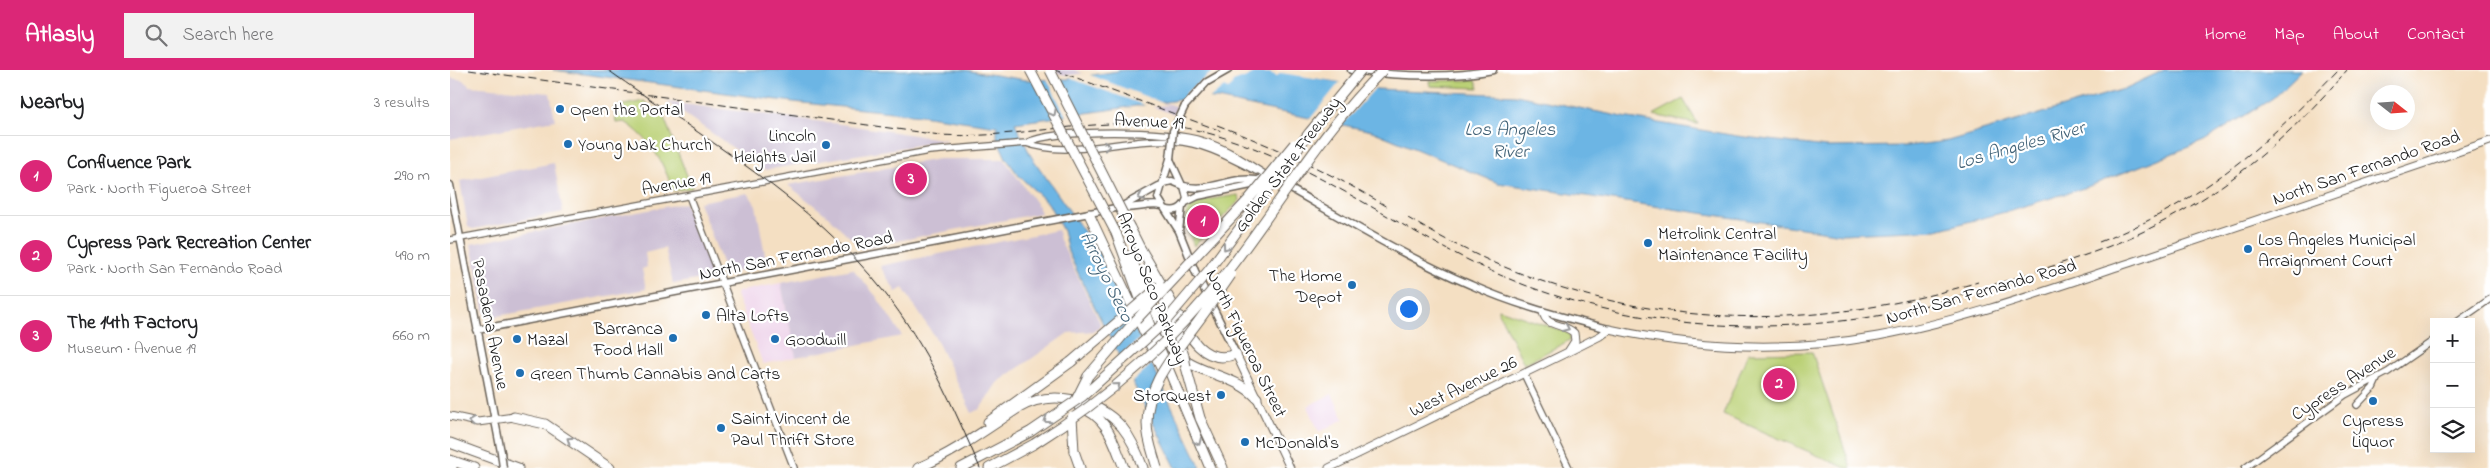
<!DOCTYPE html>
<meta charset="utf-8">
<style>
:root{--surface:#fff;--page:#f2f2f2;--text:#202124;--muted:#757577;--line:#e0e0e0;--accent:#db2777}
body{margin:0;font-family:"Indie Flower",sans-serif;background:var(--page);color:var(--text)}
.controls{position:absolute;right:15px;bottom:15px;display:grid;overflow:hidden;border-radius:0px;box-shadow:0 5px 20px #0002}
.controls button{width:45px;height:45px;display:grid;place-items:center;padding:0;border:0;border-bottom:1px solid var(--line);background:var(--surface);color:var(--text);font:25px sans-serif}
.compass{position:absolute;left:1920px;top:15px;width:45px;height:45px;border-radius:50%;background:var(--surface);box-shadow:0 5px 20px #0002;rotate:107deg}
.you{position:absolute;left:958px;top:238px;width:18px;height:18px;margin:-12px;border:4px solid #fff;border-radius:50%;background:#1a73e8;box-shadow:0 0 0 8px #1a73e833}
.badge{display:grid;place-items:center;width:32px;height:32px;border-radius:50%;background:var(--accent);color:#fff;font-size:16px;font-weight:700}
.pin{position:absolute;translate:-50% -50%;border:2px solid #fff;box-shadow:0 1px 5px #0006}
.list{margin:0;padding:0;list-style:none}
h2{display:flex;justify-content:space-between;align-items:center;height:65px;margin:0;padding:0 20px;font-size:21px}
h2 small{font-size:16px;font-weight:400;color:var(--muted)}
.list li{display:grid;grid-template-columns:32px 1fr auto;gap:15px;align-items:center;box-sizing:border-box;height:80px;padding:0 20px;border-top:1px solid var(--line)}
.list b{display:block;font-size:19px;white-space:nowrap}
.list p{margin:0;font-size:16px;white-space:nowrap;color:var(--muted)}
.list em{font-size:16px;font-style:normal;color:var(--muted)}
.icon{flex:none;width:28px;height:28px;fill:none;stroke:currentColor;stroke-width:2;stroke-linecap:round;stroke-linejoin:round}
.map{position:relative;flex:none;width:2040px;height:398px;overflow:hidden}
header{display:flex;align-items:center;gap:30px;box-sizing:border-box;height:70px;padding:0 25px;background:var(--accent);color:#fff}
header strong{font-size:24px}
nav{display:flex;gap:28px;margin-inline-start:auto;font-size:18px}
.search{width:350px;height:45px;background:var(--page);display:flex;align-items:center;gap:12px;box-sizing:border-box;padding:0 18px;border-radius:0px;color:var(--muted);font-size:19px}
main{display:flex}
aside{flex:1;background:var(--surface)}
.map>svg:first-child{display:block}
</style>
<header>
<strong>Atlasly</strong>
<div class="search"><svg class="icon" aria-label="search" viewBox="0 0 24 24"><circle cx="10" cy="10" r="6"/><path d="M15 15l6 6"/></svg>Search here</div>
<nav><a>Home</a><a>Map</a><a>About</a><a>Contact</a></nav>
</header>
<main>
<aside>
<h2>Nearby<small>3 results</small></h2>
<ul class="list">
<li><span class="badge">1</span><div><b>Confluence Park</b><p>Park · North Figueroa Street</p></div><em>290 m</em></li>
<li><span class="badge">2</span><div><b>Cypress Park Recreation Center</b><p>Park · North San Fernando Road</p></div><em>490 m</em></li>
<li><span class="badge">3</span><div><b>The 14th Factory</b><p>Museum · Avenue 19</p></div><em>660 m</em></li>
</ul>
</aside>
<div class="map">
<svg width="2040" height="398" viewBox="0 0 2040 398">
<rect width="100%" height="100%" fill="#fff"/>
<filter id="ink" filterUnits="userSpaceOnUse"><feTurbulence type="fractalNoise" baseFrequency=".02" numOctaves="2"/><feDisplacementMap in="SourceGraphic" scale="10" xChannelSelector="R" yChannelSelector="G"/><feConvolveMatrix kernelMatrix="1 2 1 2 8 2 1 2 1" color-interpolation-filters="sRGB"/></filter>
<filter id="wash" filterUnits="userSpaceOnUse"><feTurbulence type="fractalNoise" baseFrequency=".0096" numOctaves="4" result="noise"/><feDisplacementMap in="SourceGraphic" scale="20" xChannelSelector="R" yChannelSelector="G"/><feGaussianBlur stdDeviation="1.12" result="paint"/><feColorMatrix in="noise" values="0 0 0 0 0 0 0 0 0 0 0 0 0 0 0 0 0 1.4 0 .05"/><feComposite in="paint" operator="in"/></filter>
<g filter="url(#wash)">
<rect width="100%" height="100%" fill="#f4dfc2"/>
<!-- built -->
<path fill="#edd1e9" d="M331 213 346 287 313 294 286 225 287 222Z
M882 324 894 349 869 362 858 336Z"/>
<!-- industrial -->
<path fill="#ccbfd4" d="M600 0H624L727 37 723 44Z
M0 8 14 10 19 16 100 23 105 50 0 69Z
M217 32 397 55 498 70 315 100Z
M489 89H554L588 136 591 143 411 178 379 147 338 115Z
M104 93 113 142 23 159 18 157 10 111Z
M298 123 306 135 317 196 276 203 249 132Z
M235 133 264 207 223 214 215 178 195 183 197 197 192 199 196 219 42 247 35 245 21 174Z
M608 160 610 170 651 255 644 261 618 263 547 313 530 339 522 343 486 269 453 218 446 222 430 196Z
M403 199 426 226 452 266 346 287 331 213Z"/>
<!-- park -->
<path fill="#bad074" stroke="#6b7648" d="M1026 10 1029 18 980 16 979 11Z
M1233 29 1248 54 1203 45Z
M194 31 213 45 242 118 223 121C214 93 200 68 175 52L166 53 164 37Z
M788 125 790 130 744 176C723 127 748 132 788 125Z
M1049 239 1116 262 1120 265V270L1074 294 1049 243Z
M1362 282 1401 398H1396L1273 344 1298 283Z"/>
<!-- water -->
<path fill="#6cb5e4" stroke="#446880" d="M103 0H514L576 10 617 9 674 0H824L927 19 1066 25 1173 47 1287 66 1376 77 1457 76 1498 71 1674 19 1714 0H1852L1823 28 1754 71 1637 117 1555 142 1487 160 1392 164 1048 113 922 61 767 29 743 28 565 53 581 86 649 183 751 398H726L636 220 618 182 613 161 598 133 569 106 556 88 547 68V56L471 45 343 32Z"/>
<!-- pier -->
<path fill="#f4dfc2" d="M765 0H837L927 16 891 56 860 49 890 12 831 3 827 6 820 3H807L783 12 781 17 778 19 774 17 757 31 730 33 737 22Z
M635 3 718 35 700 37 614 6Z
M596 7H609L630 46 617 48Z
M692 267 704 292 681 313 668 288Z"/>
</g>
<g filter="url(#ink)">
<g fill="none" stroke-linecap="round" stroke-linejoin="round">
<!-- tertiary casing -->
<g stroke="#686056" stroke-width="8">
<path id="tertiary" d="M576 73C621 89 677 67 724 71 755 73 780 88 806 101
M239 126 344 398
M0 170 479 81 576 73C606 58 720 60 753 71 777 78 795 92 816 105
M2007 252 2040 229
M1074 304 1119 398
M1907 335 1923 318 1928 307
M1795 398 1895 325 1938 302 1984 270"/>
</g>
<!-- secondary casing -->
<g stroke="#686056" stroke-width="9">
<path id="secondary" d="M901 0C947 6 998 9 1043 0
M735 36 757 12 778 0
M720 89 731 113
M713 113 722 111 734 116 737 128C734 139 725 143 715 139L708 128 720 89
M0 115 51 382
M734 116C759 123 782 106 806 110
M736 132 748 126 801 115 816 105C884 143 950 185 1021 215 1065 235 1112 247 1159 259
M671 137 709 116
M715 139 729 161 745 201 786 284
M729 161 732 137
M27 260 671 137C685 140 697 133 712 136"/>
</g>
<!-- primary casing -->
<g stroke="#686056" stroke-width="9">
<path id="primary" d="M1093 242C1096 258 1115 253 1124 263L1125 271 1118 282
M786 284 840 398
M0 346 28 352 64 347
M879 398 1118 282 1150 266 1159 259C1246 278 1339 282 1428 266 1516 250 1603 218 1688 190 1805 151 1922 110 2040 71"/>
</g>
<!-- motorway casing -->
<g stroke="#686056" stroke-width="11">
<path id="motorway" d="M639 144 713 302
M680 158 692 182
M666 163 699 253 760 398
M689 176C699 193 709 210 718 226 733 252 748 299 786 284
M680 186 721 278C743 305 784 303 807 328
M713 228 724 253 734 286
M736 297 750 348 773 398
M638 306 686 250
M629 337C658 346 664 373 674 398
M64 347 95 354 160 398
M538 352 621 292
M0 373 68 398
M624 381 630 398
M0 390 24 398
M0 397 2 398
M468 398C504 383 535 360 567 339 600 318 647 329 672 357 682 369 688 384 693 398
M511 398 580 362
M539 398 584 374"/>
</g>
<!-- tertiary -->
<use href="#tertiary" stroke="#fff" stroke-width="5.5"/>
<!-- secondary -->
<use href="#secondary" stroke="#fff" stroke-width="6"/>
<!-- primary -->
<use href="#primary" stroke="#fff" stroke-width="7"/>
<!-- motorway -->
<use href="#motorway" stroke="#fff" stroke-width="9"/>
<!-- tram -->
<path stroke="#1c1c1c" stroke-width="1" d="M158 0C251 67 363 131 434 222 477 276 503 336 530 398"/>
<!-- rail -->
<path stroke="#1c1c1c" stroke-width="1" stroke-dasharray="8 4" stroke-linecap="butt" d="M19 0 490 65C574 70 658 42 741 59 866 86 962 174 1080 217 1198 260 1326 266 1449 242 1486 234 1522 221 1559 210 1602 196 1647 183 1688 164 1771 126 1838 69 1897 0
M605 0 774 62
M767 55C828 78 883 104 938 137
M958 148C1136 256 1331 272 1528 212
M1649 172C1749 134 1815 76 1888 0"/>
<!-- secondary-bridge casing -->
<g stroke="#686056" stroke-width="9" stroke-linecap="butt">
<path id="secondary-bridge" d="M720 89 723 61 735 36
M51 382 53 398"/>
</g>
<!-- motorway-bridge casing -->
<g stroke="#686056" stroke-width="11" stroke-linecap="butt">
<path id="motorway-bridge" d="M580 0 666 163
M600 0 680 158
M686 250 799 129 844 74
M734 286 736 297
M621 292 710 216
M626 330 638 306
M622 347 624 381
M580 362 633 326 715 252 759 200 859 63 911 0
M584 374C660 327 725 269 780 198 831 132 873 59 933 0
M707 398C703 383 697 369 697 353 697 316 720 290 741 261 755 243 768 224 781 205"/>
</g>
<!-- secondary-bridge -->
<use href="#secondary-bridge" stroke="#fff" stroke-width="6"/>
<!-- motorway-bridge -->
<use href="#motorway-bridge" stroke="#fff" stroke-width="9"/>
</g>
<!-- one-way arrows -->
<defs><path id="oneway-chevron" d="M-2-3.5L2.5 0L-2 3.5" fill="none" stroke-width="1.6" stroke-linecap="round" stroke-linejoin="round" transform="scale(1.25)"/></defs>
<g stroke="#999">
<use href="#oneway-chevron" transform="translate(603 43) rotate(62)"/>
<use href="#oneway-chevron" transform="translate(657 76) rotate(-5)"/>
<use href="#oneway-chevron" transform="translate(691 127) rotate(156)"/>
<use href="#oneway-chevron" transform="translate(776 177) rotate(126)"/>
<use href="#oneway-chevron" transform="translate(1116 258) rotate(25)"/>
<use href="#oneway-chevron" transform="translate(667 316) rotate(-39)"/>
<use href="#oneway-chevron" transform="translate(597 350) rotate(146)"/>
<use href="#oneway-chevron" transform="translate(22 351) rotate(-173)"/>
<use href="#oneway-chevron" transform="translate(120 370) rotate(-145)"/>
<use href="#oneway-chevron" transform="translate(748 372) rotate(65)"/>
</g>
</g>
<!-- markers -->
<g fill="#1f6fb2" stroke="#fff" stroke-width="2">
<circle cx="110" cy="39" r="5"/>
<circle cx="118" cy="74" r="5"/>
<circle cx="376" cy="75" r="5"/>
<circle cx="1198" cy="173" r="5"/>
<circle cx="1798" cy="179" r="5"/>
<circle cx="902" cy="215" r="5"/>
<circle cx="256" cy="245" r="5"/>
<circle cx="223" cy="268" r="5"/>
<circle cx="67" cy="269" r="5"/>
<circle cx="325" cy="269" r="5"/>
<circle cx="70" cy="303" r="5"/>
<circle cx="771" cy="325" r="5"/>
<circle cx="1923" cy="331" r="5"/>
<circle cx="271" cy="358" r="5"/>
<circle cx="795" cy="372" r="5"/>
</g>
<g text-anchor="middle" stroke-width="4.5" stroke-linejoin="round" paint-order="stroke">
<!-- poi labels -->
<g font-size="18" fill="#1c1c1c" stroke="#fff" text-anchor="start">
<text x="120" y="45">Open the Portal</text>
<text x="366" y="71" text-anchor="end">Lincoln<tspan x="366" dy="21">Heights Jail</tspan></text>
<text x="128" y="80">Young Nak Church</text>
<text x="1208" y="169">Metrolink Central<tspan x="1208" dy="21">Maintenance Facility</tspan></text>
<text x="1808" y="175">Los Angeles Municipal<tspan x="1808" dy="21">Arraignment Court</tspan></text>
<text x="892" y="211" text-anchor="end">The Home<tspan x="892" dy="21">Depot</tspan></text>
<text x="266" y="251">Alta Lofts</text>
<text x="213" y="264" text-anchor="end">Barranca<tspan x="213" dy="21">Food Hall</tspan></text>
<text x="77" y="275">Mazal</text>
<text x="335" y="275">Goodwill</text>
<text x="80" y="309">Green Thumb Cannabis and Carts</text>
<text x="761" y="331" text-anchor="end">StorQuest</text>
<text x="281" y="354">Saint Vincent de<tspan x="281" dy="21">Paul Thrift Store</tspan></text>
<text x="1923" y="356" text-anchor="middle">Cypress<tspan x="1923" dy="21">Liquor</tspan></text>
<text x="805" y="378">McDonald's</text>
</g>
<!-- street labels -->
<g font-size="18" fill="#1c1c1c" stroke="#fff">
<text transform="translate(699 51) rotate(3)" y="6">Avenue 19</text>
<text transform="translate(837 94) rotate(-53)" y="6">Golden State Freeway</text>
<text transform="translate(1916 97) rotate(-19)" y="6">North San Fernando Road</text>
<text transform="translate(226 113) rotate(-10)" y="6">Avenue 19</text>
<text transform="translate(346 185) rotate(-11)" y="6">North San Fernando Road</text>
<text transform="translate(703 218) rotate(68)" y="6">Arroyo Seco Parkway</text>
<text transform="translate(1531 221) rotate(-16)" y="6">North San Fernando Road</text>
<text transform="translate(41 254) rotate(79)" y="6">Pasadena Avenue</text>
<text transform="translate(797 273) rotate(64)" y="6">North Figueroa Street</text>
<text transform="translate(1893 313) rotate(-33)" y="6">Cypress Avenue</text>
<text transform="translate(1013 316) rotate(-26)" y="6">West Avenue 26</text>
</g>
<!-- water labels -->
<g font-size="19" font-style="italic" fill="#406176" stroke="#fff">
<text x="1060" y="65">Los Angeles<tspan x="1060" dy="22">River</tspan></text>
<text transform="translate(1570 74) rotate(-16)" y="7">Los Angeles River</text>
<text transform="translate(658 206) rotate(64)" y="7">Arroyo Seco</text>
</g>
</g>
</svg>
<div class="controls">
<button>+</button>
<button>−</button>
<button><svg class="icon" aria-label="layers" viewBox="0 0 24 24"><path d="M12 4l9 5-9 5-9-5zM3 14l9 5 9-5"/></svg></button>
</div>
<svg class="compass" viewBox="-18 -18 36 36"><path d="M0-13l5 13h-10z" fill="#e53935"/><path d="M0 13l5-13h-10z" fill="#757577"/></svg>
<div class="you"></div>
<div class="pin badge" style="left:753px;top:151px">1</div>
<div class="pin badge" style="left:1329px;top:314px">2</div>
<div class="pin badge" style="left:461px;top:109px">3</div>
</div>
</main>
